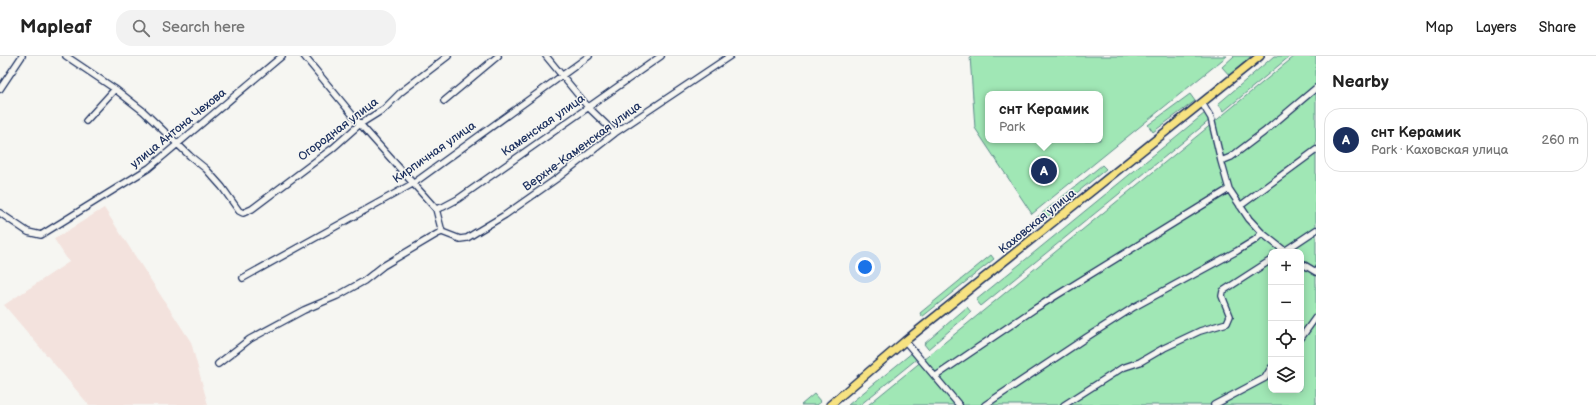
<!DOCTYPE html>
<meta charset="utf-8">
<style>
:root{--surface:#fff;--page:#f2f2f2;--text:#222;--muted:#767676;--line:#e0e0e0;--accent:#1b2f5e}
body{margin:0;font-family:"Balsamiq Sans",sans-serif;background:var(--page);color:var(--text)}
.controls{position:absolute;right:12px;bottom:12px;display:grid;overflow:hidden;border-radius:8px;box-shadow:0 2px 10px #0003}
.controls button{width:36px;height:36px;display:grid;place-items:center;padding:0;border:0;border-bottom:1px solid var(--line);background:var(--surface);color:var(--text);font:20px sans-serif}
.you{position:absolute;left:865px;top:211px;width:14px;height:14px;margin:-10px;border:3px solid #fff;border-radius:50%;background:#1a73e8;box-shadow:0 0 0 6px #1a73e833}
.badge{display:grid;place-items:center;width:26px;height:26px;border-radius:50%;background:var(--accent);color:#fff;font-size:13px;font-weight:700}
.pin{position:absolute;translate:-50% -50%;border:2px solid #fff;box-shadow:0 1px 4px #0006}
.popup{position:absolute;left:985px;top:35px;width:118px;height:52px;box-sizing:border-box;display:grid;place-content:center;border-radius:8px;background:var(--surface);filter:drop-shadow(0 1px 3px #0005);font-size:13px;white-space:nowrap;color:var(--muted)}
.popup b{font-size:15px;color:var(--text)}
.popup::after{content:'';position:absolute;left:50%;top:100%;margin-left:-8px;border:8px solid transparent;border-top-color:var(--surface)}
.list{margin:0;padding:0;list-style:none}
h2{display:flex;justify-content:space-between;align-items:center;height:52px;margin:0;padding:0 16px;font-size:17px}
h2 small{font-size:13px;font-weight:400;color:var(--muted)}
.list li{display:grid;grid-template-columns:26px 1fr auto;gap:12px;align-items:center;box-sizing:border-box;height:64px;margin:0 8px 8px;padding:0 8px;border:1px solid var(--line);border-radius:16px}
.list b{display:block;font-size:15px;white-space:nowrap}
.list p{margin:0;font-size:13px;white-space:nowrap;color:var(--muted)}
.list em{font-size:13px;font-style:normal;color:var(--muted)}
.icon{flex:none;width:22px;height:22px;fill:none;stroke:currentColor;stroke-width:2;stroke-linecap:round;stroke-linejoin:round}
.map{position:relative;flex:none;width:1316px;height:349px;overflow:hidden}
header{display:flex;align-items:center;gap:24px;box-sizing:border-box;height:56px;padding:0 20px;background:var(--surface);border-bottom:1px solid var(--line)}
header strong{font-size:19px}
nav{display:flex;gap:22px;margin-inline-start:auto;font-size:14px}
.search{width:280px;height:36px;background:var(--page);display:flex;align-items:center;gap:10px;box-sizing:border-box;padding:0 14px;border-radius:16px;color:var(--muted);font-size:15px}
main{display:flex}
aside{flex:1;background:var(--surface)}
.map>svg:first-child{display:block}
</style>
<header>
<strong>Mapleaf</strong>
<div class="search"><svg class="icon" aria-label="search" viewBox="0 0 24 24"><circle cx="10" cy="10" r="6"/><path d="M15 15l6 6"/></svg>Search here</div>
<nav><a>Map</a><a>Layers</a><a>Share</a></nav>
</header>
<main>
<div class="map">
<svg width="1316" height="349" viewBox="0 0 1316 349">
<rect width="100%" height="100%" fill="#f6f6f2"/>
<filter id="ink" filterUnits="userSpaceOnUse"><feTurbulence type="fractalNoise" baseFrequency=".025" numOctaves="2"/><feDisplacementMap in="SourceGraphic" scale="8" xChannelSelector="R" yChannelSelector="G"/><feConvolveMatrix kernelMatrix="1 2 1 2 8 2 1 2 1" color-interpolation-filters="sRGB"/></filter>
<g filter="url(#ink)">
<!-- built -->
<path fill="#f3e2dd" d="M104 152 191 286 208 349H89L4 249 69 206 54 183Z"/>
<!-- green -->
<path fill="#a0e7b5" stroke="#5e8b8a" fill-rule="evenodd" d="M970 0H1227L1032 158 975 72ZM988 38H1100V84H988Z
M1234 0H1251L1230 20 1222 11Z
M1274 0H1290L1224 55 1218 48Z
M1295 0H1316V349H868ZM1271 196H1301V334H1271Z
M1190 38 1195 45 1153 76 1148 69Z
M1205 57 1210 64 981 250 976 244Z
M1102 109 1106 113 1024 180 1020 175Z
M991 199 994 203 922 261 920 257Z
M967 251 971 256 928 293 924 288Z
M913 296 918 302 860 349H848Z
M814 338 821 346 817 349H801Z"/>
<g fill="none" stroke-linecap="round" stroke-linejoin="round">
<!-- minor casing -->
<g stroke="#1b2f5e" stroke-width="8">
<path id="minor" d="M66 0 115 33 143 55 190 100 206 113 222 131 239 155 243 157 252 153 333 92 360 68 384 53 401 36 448 0
M304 0 360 68 436 153 442 176
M546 0 588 51 615 77
M0 33 22 0
M444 45 498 0
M1202 47 1211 62 1221 105 1229 133 1249 163 1262 177 1286 196
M86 65 115 33
M1221 105 1231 101 1264 76 1316 32
M1240 150 1316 94
M436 153 443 151 458 143 661 0
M0 157 28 176 41 179 149 112 282 0
M442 176 460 183 467 182 475 177 505 159 559 121 615 77 730 0
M1283 196 1316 174
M1301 207 1316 216
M243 222 414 127 589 0
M1301 282 1316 261
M905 285 959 349
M218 308 250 283 304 254 337 240 364 225 383 210 437 178 442 176
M936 320 1036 252 1229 133
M985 349 1087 281 1134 251 1237 195 1255 184 1262 177
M1064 349 1122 312 1140 306 1164 292 1200 275 1227 267 1230 260 1222 240 1223 235 1271 204
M1214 349 1265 322 1271 312"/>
</g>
<!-- major casing -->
<g stroke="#1b2f5e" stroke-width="10">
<path id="major" d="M830 349 905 285 1260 0"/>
</g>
<!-- minor -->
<use href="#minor" stroke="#f6f6f2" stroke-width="5.5"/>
<!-- major -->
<use href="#major" stroke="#f7e281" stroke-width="7"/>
</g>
</g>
<g text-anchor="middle" stroke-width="3" stroke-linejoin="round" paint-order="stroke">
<!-- street labels -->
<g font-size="12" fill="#1b2f5e" stroke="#f6f6f2">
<text transform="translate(543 69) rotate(-35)" y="4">Каменская улица</text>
<text transform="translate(178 72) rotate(-39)" y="4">улица Антона Чехова</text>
<text transform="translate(338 73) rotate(-37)" y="4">Огородная улица</text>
<text transform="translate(582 90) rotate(-36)" y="4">Верхне-Каменская улица</text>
<text transform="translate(434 96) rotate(-35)" y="4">Кирпичная улица</text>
<text transform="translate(1037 165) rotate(-39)" y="4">Каховская улица</text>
</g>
</g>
</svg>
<div class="controls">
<button>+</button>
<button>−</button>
<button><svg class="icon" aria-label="locate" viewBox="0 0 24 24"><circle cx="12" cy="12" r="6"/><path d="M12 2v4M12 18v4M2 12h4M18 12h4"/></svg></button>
<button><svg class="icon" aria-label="layers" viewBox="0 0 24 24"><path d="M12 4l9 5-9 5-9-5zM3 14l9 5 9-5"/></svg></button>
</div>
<div class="you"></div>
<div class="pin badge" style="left:1044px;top:115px">A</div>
<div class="popup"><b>снт Керамик</b>Park</div>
</div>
<aside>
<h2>Nearby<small></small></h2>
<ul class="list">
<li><span class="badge">A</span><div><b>снт Керамик</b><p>Park · Каховская улица</p></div><em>260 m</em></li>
</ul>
</aside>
</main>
